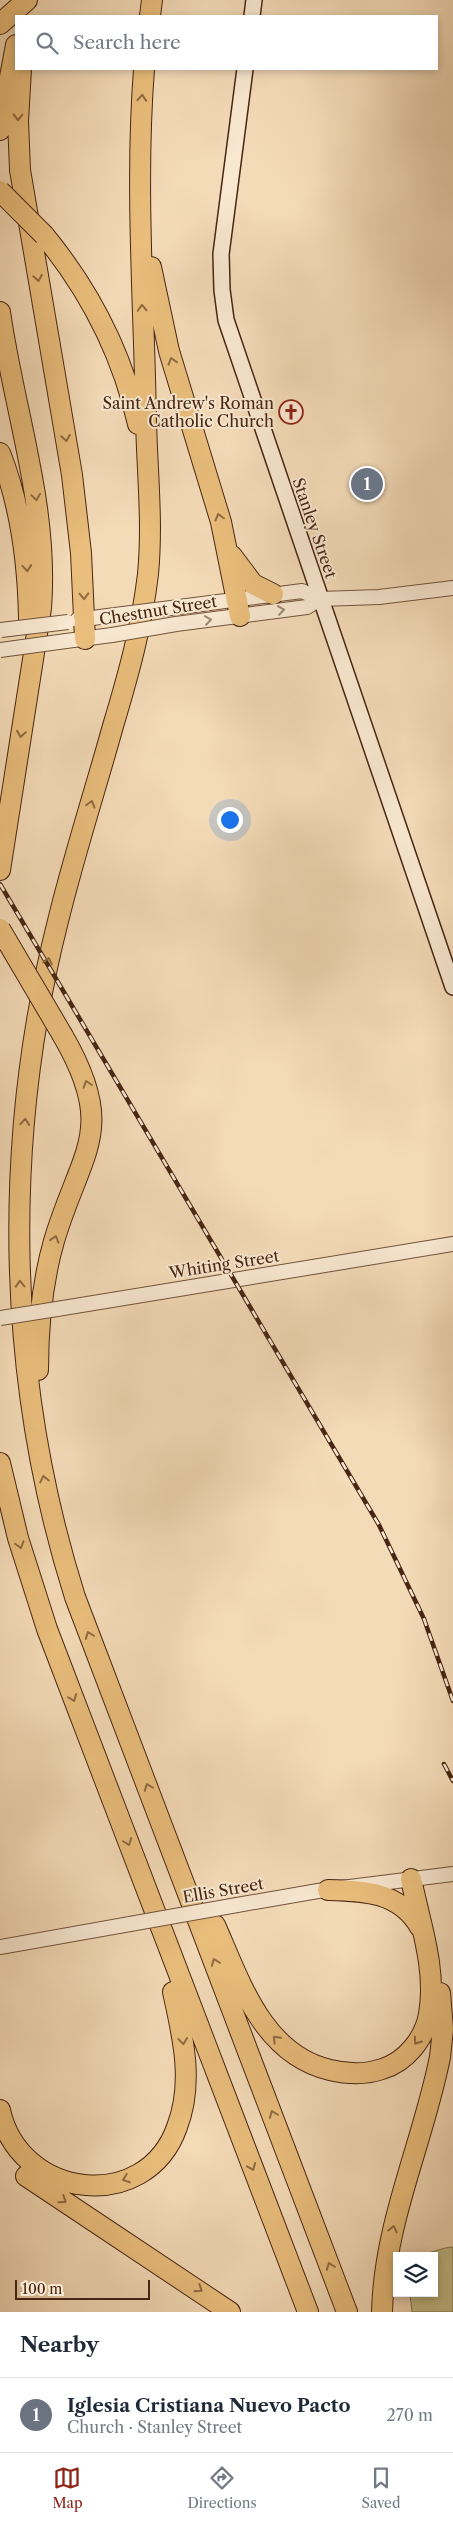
<!DOCTYPE html>
<meta charset="utf-8">
<style>
:root{--surface:#fff;--page:#f2f2f3;--text:#1f2937;--muted:#747a83;--line:#e0e1e3;--accent:#8f2418}
body{margin:0;font-family:"Libre Caslon Text",serif;background:var(--page);color:var(--text)}
.controls{position:absolute;right:15px;bottom:15px;display:grid;overflow:hidden;border-radius:0px;box-shadow:0 2px 8px #0003}
.controls button{width:45px;height:45px;display:grid;place-items:center;padding:0;border:0;border-bottom:1px solid var(--line);background:var(--surface);color:var(--text);font:25px sans-serif}
.scale{position:absolute;left:15px;bottom:12px;width:135px;box-sizing:border-box;padding-left:5px;border:2px solid #482613;border-top:0;font-size:14px;line-height:18px;white-space:nowrap;color:#482613;-webkit-text-stroke:4px #f8e8d1;paint-order:stroke}
.you{position:absolute;left:229px;top:819px;width:18px;height:18px;margin:-12px;border:4px solid #fff;border-radius:50%;background:#1a73e8;box-shadow:0 0 0 8px #1a73e833}
.badge{display:grid;place-items:center;width:32px;height:32px;border-radius:50%;background:var(--accent);color:#fff;font-size:16px;font-weight:700}
.pin{position:absolute;translate:-50% -50%;border:2px solid #fff;box-shadow:0 1px 5px #0006}
.list{margin:0;padding:0;list-style:none}
h2{display:flex;justify-content:space-between;align-items:center;height:65px;margin:0;padding:0 20px;font-size:21px}
h2 small{font-size:16px;font-weight:400;color:var(--muted)}
.list li{display:grid;grid-template-columns:32px 1fr auto;gap:15px;align-items:center;box-sizing:border-box;height:75px;padding:0 20px;border-top:1px solid var(--line)}
.list b{display:block;font-size:19px;white-space:nowrap}
.list p{margin:0;font-size:16px;white-space:nowrap;color:var(--muted)}
.list em{font-size:16px;font-style:normal;color:var(--muted)}
.icon{flex:none;width:28px;height:28px;fill:none;stroke:currentColor;stroke-width:2;stroke-linecap:round;stroke-linejoin:round}
.map{position:relative;flex:none;width:453px;height:2312px;overflow:hidden}
.search{position:absolute;background:var(--surface);box-shadow:0 2px 8px #0003;left:15px;right:15px;top:15px;height:55px;display:flex;align-items:center;gap:12px;box-sizing:border-box;padding:0 18px;border-radius:0px;color:var(--muted);font-size:19px}
.sheet{height:140px;background:var(--surface)}
nav{display:flex;justify-content:space-around;align-items:center;box-sizing:border-box;height:70px;border-top:1px solid var(--line);background:var(--surface);font-size:14px;color:var(--muted)}
nav a{display:grid;justify-items:center;gap:2px}
nav .on{color:var(--accent)}
.map>svg:first-child{display:block}
</style>
<div class="map">
<svg width="453" height="2312" viewBox="0 0 453 2312">
<rect width="100%" height="100%" fill="#f4dbb8"/>
<filter id="stains"><feTurbulence type="fractalNoise" baseFrequency=".004" numOctaves="4"/><feColorMatrix values="0 0 0 0 .2 0 0 0 0 .09 0 0 0 0 .02 0 0 0 .5 -.17"/></filter>
<radialGradient id="worn" r=".72"><stop offset=".6" stop-color="#630" stop-opacity="0"/><stop offset="1" stop-color="#630" stop-opacity=".3"/></radialGradient>
<!-- green -->
<path fill="#c2be8a" stroke="#85724e" d="M453 2247V2312H412L410 2293H434V2256H418L445 2248Z"/>
<g fill="none" stroke-linecap="round" stroke-linejoin="round">
<!-- tertiary casing -->
<g stroke="#73533c" stroke-width="16">
<path id="tertiary" d="M179 607 302 591 320 599
M77 620 115 615
M176 624 307 607 320 599 379 597 453 588
M66 641 112 635
M57 1309 453 1244
M237 1905 318 1891 453 1874
M0 1947 130 1924"/>
</g>
<!-- secondary casing -->
<g stroke="#482613" stroke-width="18">
<path id="secondary" d="M252 16 254 0
M245 69 221 254 222 290 226 320 453 987"/>
</g>
<!-- motorway casing -->
<g stroke="#482613" stroke-width="22">
<path id="motorway" d="M150 16 152 0
M0 24 27 0
M21 69 18 121 20 170 72 475 81 553 85 639
M144 69C135 186 144 302 146 419 147 471 153 522 148 574 142 626 128 676 113 726 95 791 74 855 58 921 2 1142 6 1379 75 1597L347 2312
M0 130 16 45
M44 235C90 291 122 353 138 424
M151 267 169 351 221 522 240 616
M0 312C14 411 49 507 41 608L0 870
M0 453C21 506 28 562 29 619
M232 556 253 584 273 594
M38 1370C38 1326 42 1283 54 1241 81 1150 118 1131 63 1036
M0 1463 18 1538 47 1629 308 2312
M328 1890C365 1891 400 1892 420 1927
M215 1925C240 1981 262 2054 330 2070 347 2074 365 2075 382 2069 406 2062 425 2038 429 2014 437 1970 420 1923 411 1879
M0 2110C19 2199 146 2215 177 2127 194 2083 183 2037 173 1992
M26 2176 230 2312
M382 2312C384 2223 423 2143 440 2057L443 2029 440 1993"/>
</g>
<!-- tertiary -->
<use href="#tertiary" stroke="#f8e8d1" stroke-width="14"/>
<!-- secondary -->
<use href="#secondary" stroke="#f8e8d1" stroke-width="15"/>
<!-- motorway -->
<use href="#motorway" stroke="#eabe7c" stroke-width="20"/>
<!-- rail casing -->
<g stroke="#482613" stroke-width="4.5">
<path id="rail" d="M0 884 379 1525 424 1619 453 1701
M444 1764 453 1781"/>
</g>
<!-- rail -->
<use href="#rail" stroke="#f8e8d1" stroke-width="2.5" stroke-dasharray="8" stroke-linecap="butt"/>
<!-- tertiary-bridge casing -->
<g stroke="#73533c" stroke-width="16" stroke-linecap="butt">
<path id="tertiary-bridge" d="M115 615 179 607
M1 630 68 622
M112 635 176 624
M0 650 66 641
M0 1318 57 1309
M130 1924 237 1905"/>
</g>
<!-- motorway-bridge casing -->
<g stroke="#482613" stroke-width="22" stroke-linecap="butt">
<path id="motorway-bridge" d="M0 191 44 235
M0 929 63 1036"/>
</g>
<!-- tertiary-bridge -->
<use href="#tertiary-bridge" stroke="#f8e8d1" stroke-width="14"/>
<!-- motorway-bridge -->
<use href="#motorway-bridge" stroke="#eabe7c" stroke-width="20"/>
</g>
<!-- one-way arrows -->
<defs><path id="oneway-chevron" d="M-2-3.5L2.5 0L-2 3.5" fill="none" stroke-width="1.6" stroke-linecap="round" stroke-linejoin="round" transform="scale(1.25)"/></defs>
<g stroke="#916a42">
<use href="#oneway-chevron" transform="translate(142 98) rotate(-86)"/>
<use href="#oneway-chevron" transform="translate(18 117) rotate(91)"/>
<use href="#oneway-chevron" transform="translate(38 278) rotate(80)"/>
<use href="#oneway-chevron" transform="translate(142 308) rotate(-93)"/>
<use href="#oneway-chevron" transform="translate(172 361) rotate(-107)"/>
<use href="#oneway-chevron" transform="translate(66 438) rotate(81)"/>
<use href="#oneway-chevron" transform="translate(36 497) rotate(82)"/>
<use href="#oneway-chevron" transform="translate(219 517) rotate(-105)"/>
<use href="#oneway-chevron" transform="translate(27 568) rotate(85)"/>
<use href="#oneway-chevron" transform="translate(84 596) rotate(88)"/>
<use href="#oneway-chevron" transform="translate(21 734) rotate(99)"/>
<use href="#oneway-chevron" transform="translate(91 804) rotate(-74)"/>
<use href="#oneway-chevron" transform="translate(48 961) rotate(-78)"/>
<use href="#oneway-chevron" transform="translate(87 1084) rotate(-108)"/>
<use href="#oneway-chevron" transform="translate(25 1122) rotate(-85)"/>
<use href="#oneway-chevron" transform="translate(55 1239) rotate(-73)"/>
<use href="#oneway-chevron" transform="translate(20 1284) rotate(-92)"/>
<use href="#oneway-chevron" transform="translate(44 1479) rotate(-102)"/>
<use href="#oneway-chevron" transform="translate(20 1545) rotate(74)"/>
<use href="#oneway-chevron" transform="translate(89 1635) rotate(-111)"/>
<use href="#oneway-chevron" transform="translate(73 1698) rotate(69)"/>
<use href="#oneway-chevron" transform="translate(148 1787) rotate(-111)"/>
<use href="#oneway-chevron" transform="translate(128 1842) rotate(69)"/>
<use href="#oneway-chevron" transform="translate(215 1962) rotate(-111)"/>
<use href="#oneway-chevron" transform="translate(276 2039) rotate(-134)"/>
<use href="#oneway-chevron" transform="translate(183 2041) rotate(83)"/>
<use href="#oneway-chevron" transform="translate(417 2041) rotate(125)"/>
<use href="#oneway-chevron" transform="translate(273 2114) rotate(-111)"/>
<use href="#oneway-chevron" transform="translate(252 2167) rotate(68)"/>
<use href="#oneway-chevron" transform="translate(126 2179) rotate(159)"/>
<use href="#oneway-chevron" transform="translate(63 2200) rotate(33)"/>
<use href="#oneway-chevron" transform="translate(393 2229) rotate(-77)"/>
<use href="#oneway-chevron" transform="translate(330 2266) rotate(-111)"/>
<use href="#oneway-chevron" transform="translate(199 2289) rotate(34)"/>
</g>
<g stroke="#a08772">
<use href="#oneway-chevron" transform="translate(281 610) rotate(-8)"/>
<use href="#oneway-chevron" transform="translate(208 620) rotate(-8)"/>
</g>
<!-- icons -->
<defs>
<g id="church-ring" transform="scale(1.25)"><circle r="9.5" fill="#f8e8d1" stroke="#8f2418" stroke-width="1.5"/><path d="M-1.2-6h2.4v3.5h3.3v2.4h-3.3V6h-2.4V-.1h-3.3v-2.4h3.3Z" fill="#8f2418"/></g>
</defs>
<g fill-rule="evenodd">
<use href="#church-ring" x="291" y="412"/>
</g>
<g text-anchor="middle" stroke-width="4" stroke-linejoin="round" paint-order="stroke">
<!-- poi labels -->
<g font-size="16" fill="#482613" stroke="#f8e8d1" text-anchor="end">
<text x="274" y="409">Saint Andrew's Roman<tspan x="274" dy="18">Catholic Church</tspan></text>
</g>
<!-- street labels -->
<g font-size="16" fill="#482613" stroke="#f8e8d1">
<text transform="translate(315 528) rotate(71)" y="6">Stanley Street</text>
<text transform="translate(158 610) rotate(-9)" y="6">Chestnut Street</text>
<text transform="translate(224 1264) rotate(-9)" y="6">Whiting Street</text>
<text transform="translate(223 1890) rotate(-10)" y="6">Ellis Street</text>
</g>
</g>
<rect width="100%" height="100%" filter="url(#stains)"/>
<rect width="100%" height="100%" fill="url(#worn)"/>
</svg>
<div class="controls">
<button><svg class="icon" aria-label="layers" viewBox="0 0 24 24"><path d="M12 4l9 5-9 5-9-5zM3 14l9 5 9-5"/></svg></button>
</div>
<div class="scale">100 m</div>
<div class="you"></div>
<div class="pin badge" style="left:367px;top:484px;background:#6b7280">1</div>
<div class="search"><svg class="icon" aria-label="search" viewBox="0 0 24 24"><circle cx="10" cy="10" r="6"/><path d="M15 15l6 6"/></svg>Search here</div>
</div>
<section class="sheet">
<h2>Nearby<small></small></h2>
<ul class="list">
<li><span class="badge" style="background:#6b7280">1</span><div><b>Iglesia Cristiana Nuevo Pacto</b><p>Church · Stanley Street</p></div><em>270 m</em></li>
</ul>
</section>
<nav>
<a class="on"><svg class="icon" aria-label="map" viewBox="0 0 24 24"><path d="M3 6l6-2 6 2 6-2v14l-6 2-6-2-6 2zM9 4v14M15 6v14"/></svg>Map</a>
<a><svg class="icon" aria-label="directions" viewBox="0 0 24 24"><path d="M12 3l9 9-9 9-9-9zM9 14v-3h6M13 9l2 2-2 2"/></svg>Directions</a>
<a><svg class="icon" aria-label="saved" viewBox="0 0 24 24"><path d="M7 4h10v16l-5-4-5 4z"/></svg>Saved</a>
</nav>
